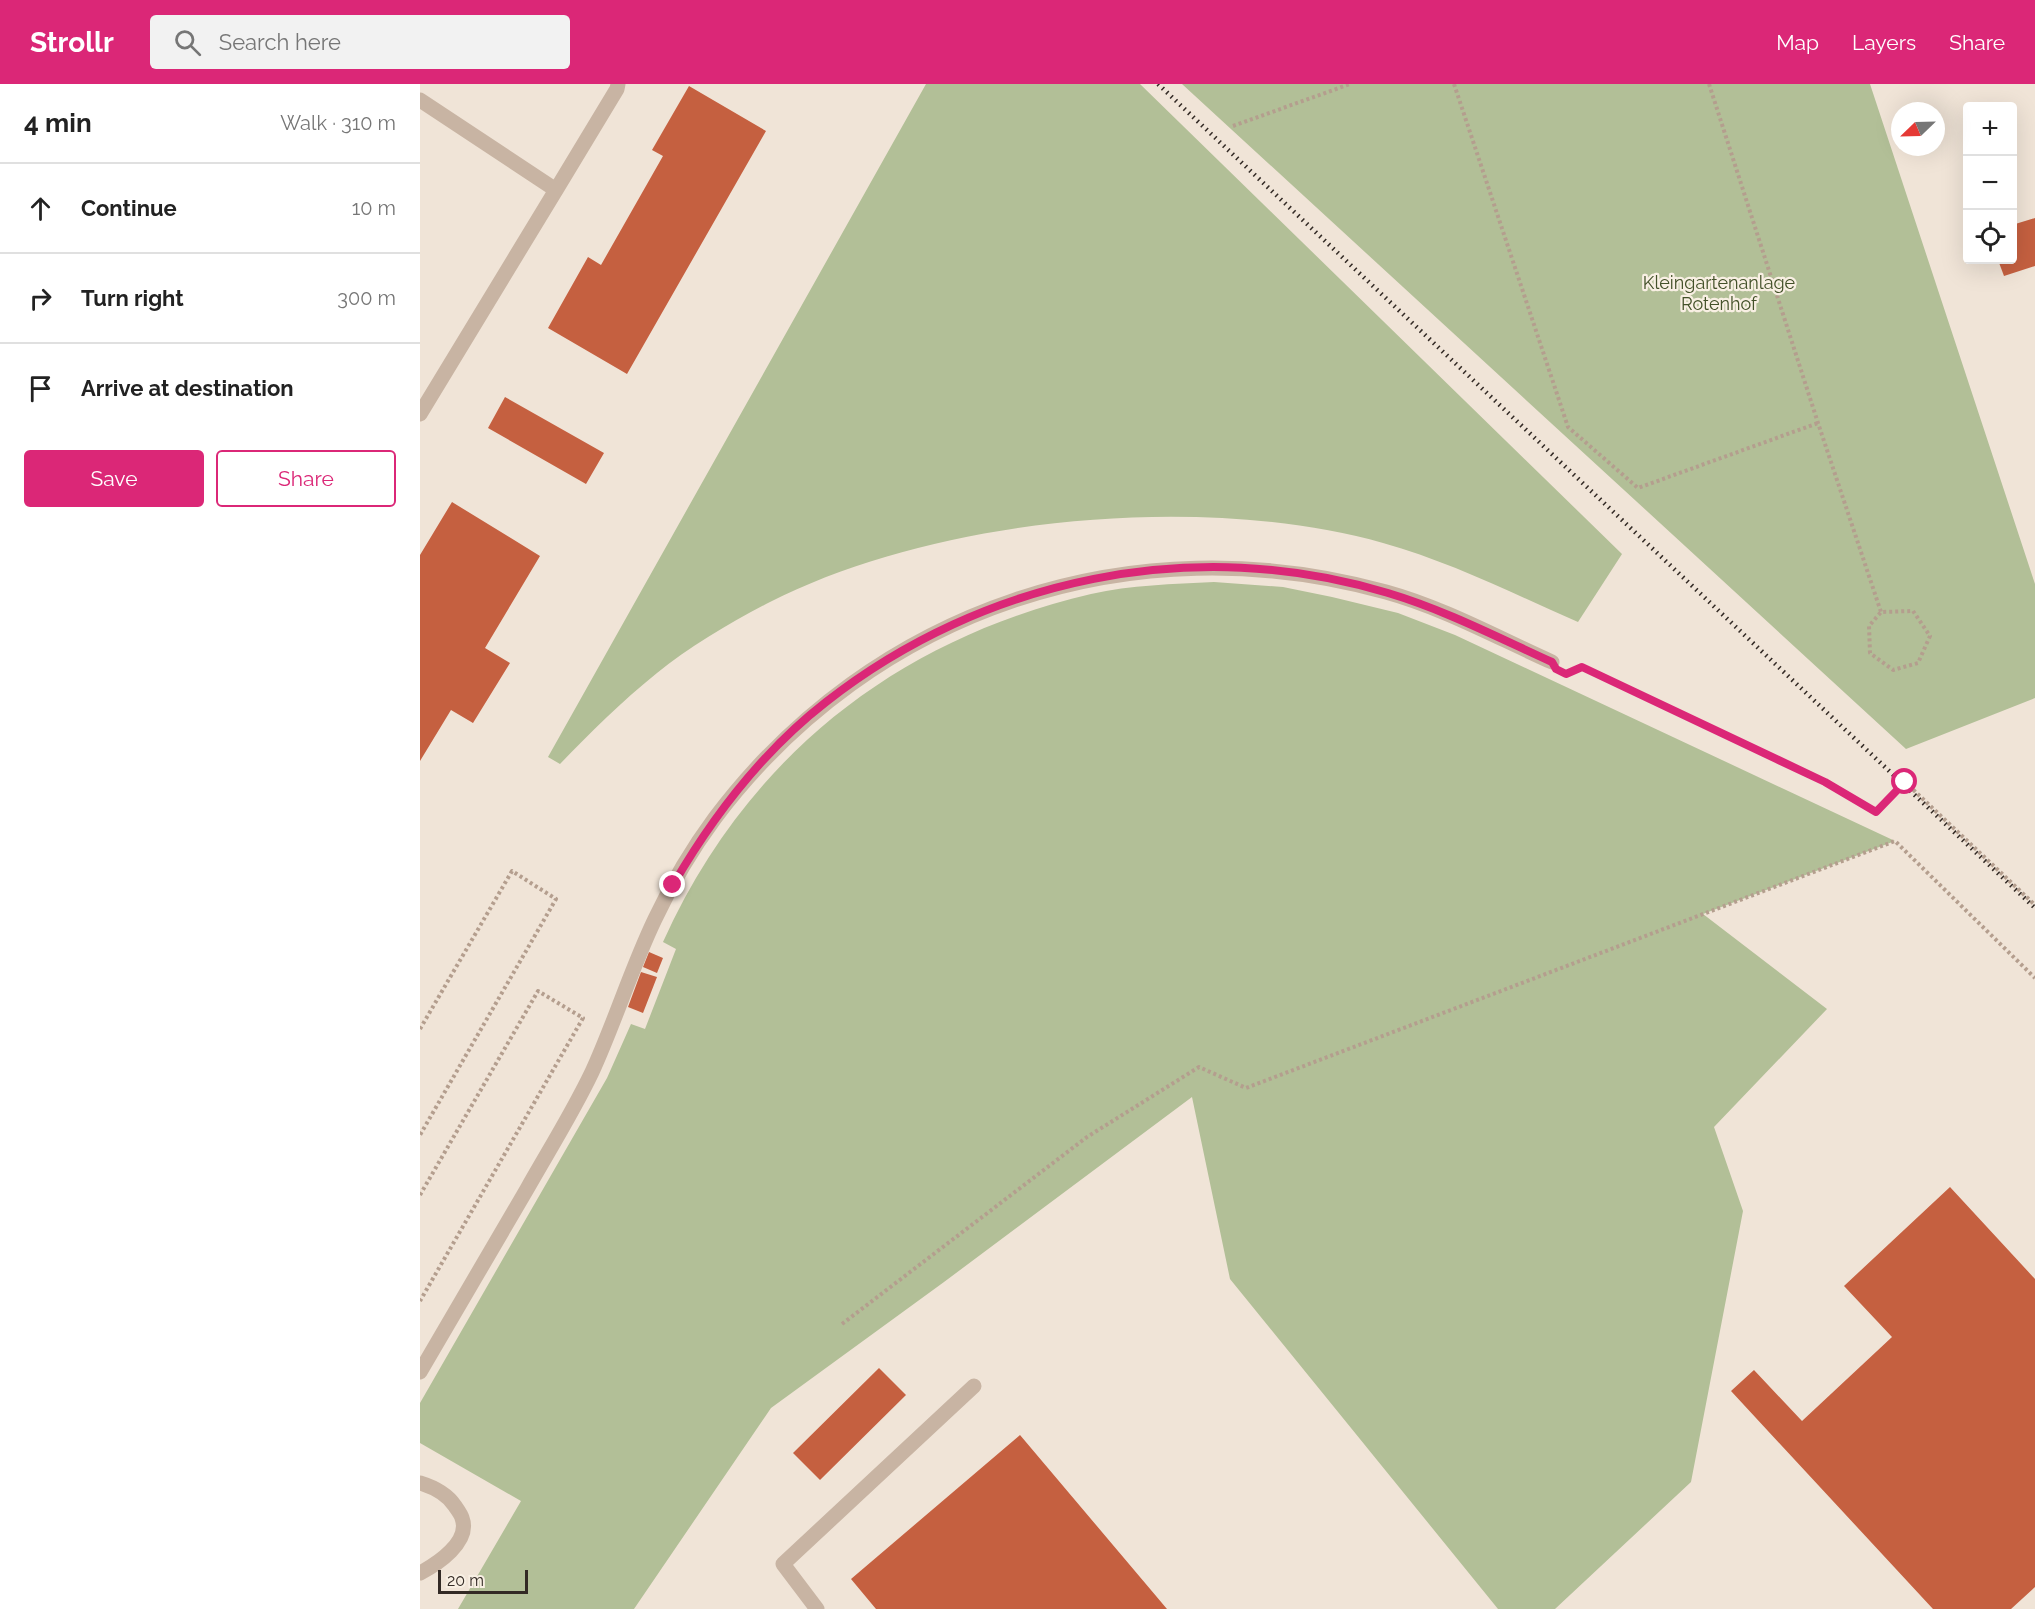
<!DOCTYPE html>
<meta charset="utf-8">
<style>
:root{--surface:#fff;--page:#f2f2f2;--text:#222;--muted:#767676;--line:#e0e0e0;--accent:#db2777}
body{margin:0;font-family:Raleway,sans-serif;background:var(--page);color:var(--text)}
.controls{position:absolute;right:18px;top:18px;display:grid;overflow:hidden;border-radius:6px;box-shadow:0 6px 24px #0002}
.controls button{width:54px;height:54px;display:grid;place-items:center;padding:0;border:0;border-bottom:2px solid var(--line);background:var(--surface);color:var(--text);font:30px sans-serif}
.compass{position:absolute;left:1471px;top:18px;width:54px;height:54px;border-radius:50%;background:var(--surface);box-shadow:0 6px 24px #0002;rotate:247deg}
.scale{position:absolute;left:18px;bottom:15px;width:90px;box-sizing:border-box;padding-left:6px;border:3px solid #332a25;border-top:0;font-size:16px;line-height:21px;white-space:nowrap;color:#332a25;-webkit-text-stroke:4px #f8efe3;paint-order:stroke}
.stop{position:absolute;width:18px;height:18px;margin:-14px;border:4px solid #db2777;border-radius:50%;background:#fff}
.stop.end{background:#db2777;border-color:#fff;box-shadow:0 2px 6px #0008}
.list{margin:0;padding:0;list-style:none}
h2{display:flex;justify-content:space-between;align-items:center;height:78px;margin:0;padding:0 24px;font-size:26px}
h2 small{font-size:20px;font-weight:400;color:var(--muted)}
.list li{display:grid;grid-template-columns:39px 1fr auto;gap:18px;align-items:center;box-sizing:border-box;height:90px;padding:0 24px;border-top:2px solid var(--line)}
.list b{display:block;font-size:22px;white-space:nowrap}
.list em{font-size:20px;font-style:normal;color:var(--muted)}
.actions{display:flex;gap:12px;padding:18px 24px}
.actions a{flex:1;padding:14px 0;border:2px solid var(--accent);border-radius:6px;text-align:center;font-size:21px;color:var(--accent)}
.actions .main{background:var(--accent);color:#fff}
.icon{flex:none;width:33px;height:33px;fill:none;stroke:currentColor;stroke-width:2;stroke-linecap:round;stroke-linejoin:round}
.map{position:relative;flex:none;width:1615px;height:1525px;overflow:hidden}
header{display:flex;align-items:center;gap:36px;box-sizing:border-box;height:84px;padding:0 30px;background:var(--accent);color:#fff}
header strong{font-size:28px}
nav{display:flex;gap:33px;margin-inline-start:auto;font-size:21px}
.search{width:420px;height:54px;background:var(--page);display:flex;align-items:center;gap:15px;box-sizing:border-box;padding:0 21px;border-radius:6px;color:var(--muted);font-size:22px}
main{display:flex}
aside{flex:1;background:var(--surface)}
.map>svg:first-child{display:block}
</style>
<header>
<strong>Strollr</strong>
<div class="search"><svg class="icon" aria-label="search" viewBox="0 0 24 24"><circle cx="10" cy="10" r="6"/><path d="M15 15l6 6"/></svg>Search here</div>
<nav><a>Map</a><a>Layers</a><a>Share</a></nav>
</header>
<main>
<aside>
<h2>4 min<small>Walk · 310 m</small></h2>
<ul class="list">
<li><svg class="icon" aria-label="ahead" viewBox="0 0 24 24"><path d="M12 20V5M6 11l6-6 6 6"/></svg><div><b>Continue</b></div><em>10 m</em></li>
<li><svg class="icon" aria-label="right" viewBox="0 0 24 24"><path d="M7 20v-9h11M14 6l5 5-5 5"/></svg><div><b>Turn right</b></div><em>300 m</em></li>
<li><svg class="icon" aria-label="arrive" viewBox="0 0 24 24"><path d="M6 21V4h12l-3 4 3 4H6"/></svg><div><b>Arrive at destination</b></div></li>
</ul>
<div class="actions"><a class="main">Save</a><a>Share</a></div>
</aside>
<div class="map">
<svg width="1615" height="1525" viewBox="0 0 1615 1525">
<rect width="100%" height="100%" fill="#f0e4d7"/>
<!-- green -->
<path fill="#b2bf97" d="M506 0H720L1202 470 1158 538C1094 510 1031 478 963 459 782 408 517 433 350 518 313 537 269 563 237 589 202 617 171 648 140 680L128 673Z
M762 0H1450L1615 500V614L1486 665Z
M794 498 863 503 912 513 978 529 1035 551 1475 757 1283 830 1407 925 1294 1043 1323 1127 1271 1398 1135 1525H1078L810 1195 772 1013 524 1198 351 1324 214 1525H38L101 1417 0 1359V1319L187 994 211 940 225 945 256 865 243 858C326 674 475 556 671 510 711 501 753 500 794 498Z"/>
<!-- building -->
<path fill="#c56040" d="M269 2 346 47 207 290 128 244 168 173 181 181 243 72 232 66Z
M1615 134V182L1584 192 1578 176H1592V141Z
M85 313 184 369 166 400 68 344Z
M32 418 120 472 65 564 90 579 53 639 31 626 0 677V471Z
M229 868 243 874 237 889 223 883Z
M221 888 237 893 223 929 208 923Z
M1530 1103 1615 1195V1503L1591 1525H1513L1311 1307 1334 1286 1382 1337 1472 1253 1424 1202Z
M459 1284 486 1311 400 1396 373 1369Z
M600 1351 747 1525H456L431 1495Z"/>
<g fill="none" stroke-linecap="round" stroke-linejoin="round">
<!-- path -->
<path stroke="#b49e8e" stroke-width="4" stroke-dasharray="3 3" stroke-linecap="butt" d="M1034 0 1148 343 1218 404 1398 339
M1289 0 1398 339 1461 528
M813 42 930 0
M1493 527 1510 552 1498 579 1473 586 1450 569 1449 542 1461 528Z
M1154 587 1163 583 1405 698 1456 728 1485 698 1615 821
M0 945 92 787 136 815 0 1051
M0 1111 118 907 163 934 0 1217
M422 1240 667 1053 779 983 826 1004 1475 757 1615 894"/>
<!-- minor -->
<path stroke="#c8b4a3" stroke-width="15" d="M0 16 136 106 0 330
M136 106 197 5 198 0
M0 1288C36 1227 71 1166 107 1105 129 1066 153 1028 172 988 195 938 211 885 235 835 251 801 272 765 295 734 453 524 713 438 966 508 1024 524 1078 554 1132 578
M0 1399C13 1403 27 1410 35 1422 37 1425 41 1430 42 1434 51 1458 17 1480 0 1489
M397 1525 363 1480 554 1302"/>
<!-- rail -->
<path stroke="#332a25" stroke-width="4.5" stroke-dasharray="1.5 4.5" stroke-linecap="butt" d="M738 0 1615 824"/>
</g>
<g fill="none" stroke-linecap="round" stroke-linejoin="round">
<!-- route -->
<path stroke="#db2777" stroke-width="8" d="M253 801C293 732 343 667 406 618 564 494 775 450 968 509 1025 526 1079 554 1132 578L1136 585 1146 590 1162 583 1405 698 1456 728 1485 698"/>
</g>
<g text-anchor="middle" stroke-width="4.5" stroke-linejoin="round" paint-order="stroke">
<!-- park labels -->
<g font-size="18" fill="#435129" stroke="#f8efe3">
<text x="1299" y="205">Kleingartenanlage<tspan x="1299" dy="21">Rotenhof</tspan></text>
</g>
</g>
</svg>
<div class="controls">
<button>+</button>
<button>−</button>
<button><svg class="icon" aria-label="locate" viewBox="0 0 24 24"><circle cx="12" cy="12" r="6"/><path d="M12 2v4M12 18v4M2 12h4M18 12h4"/></svg></button>
</div>
<svg class="compass" viewBox="-18 -18 36 36"><path d="M0-13l5 13h-10z" fill="#e53935"/><path d="M0 13l5-13h-10z" fill="#767676"/></svg>
<div class="scale">20 m</div>
<div class="stop" style="left:1485px;top:698px"></div>
<div class="stop end" style="left:253px;top:801px"></div>
</div>
</main>
